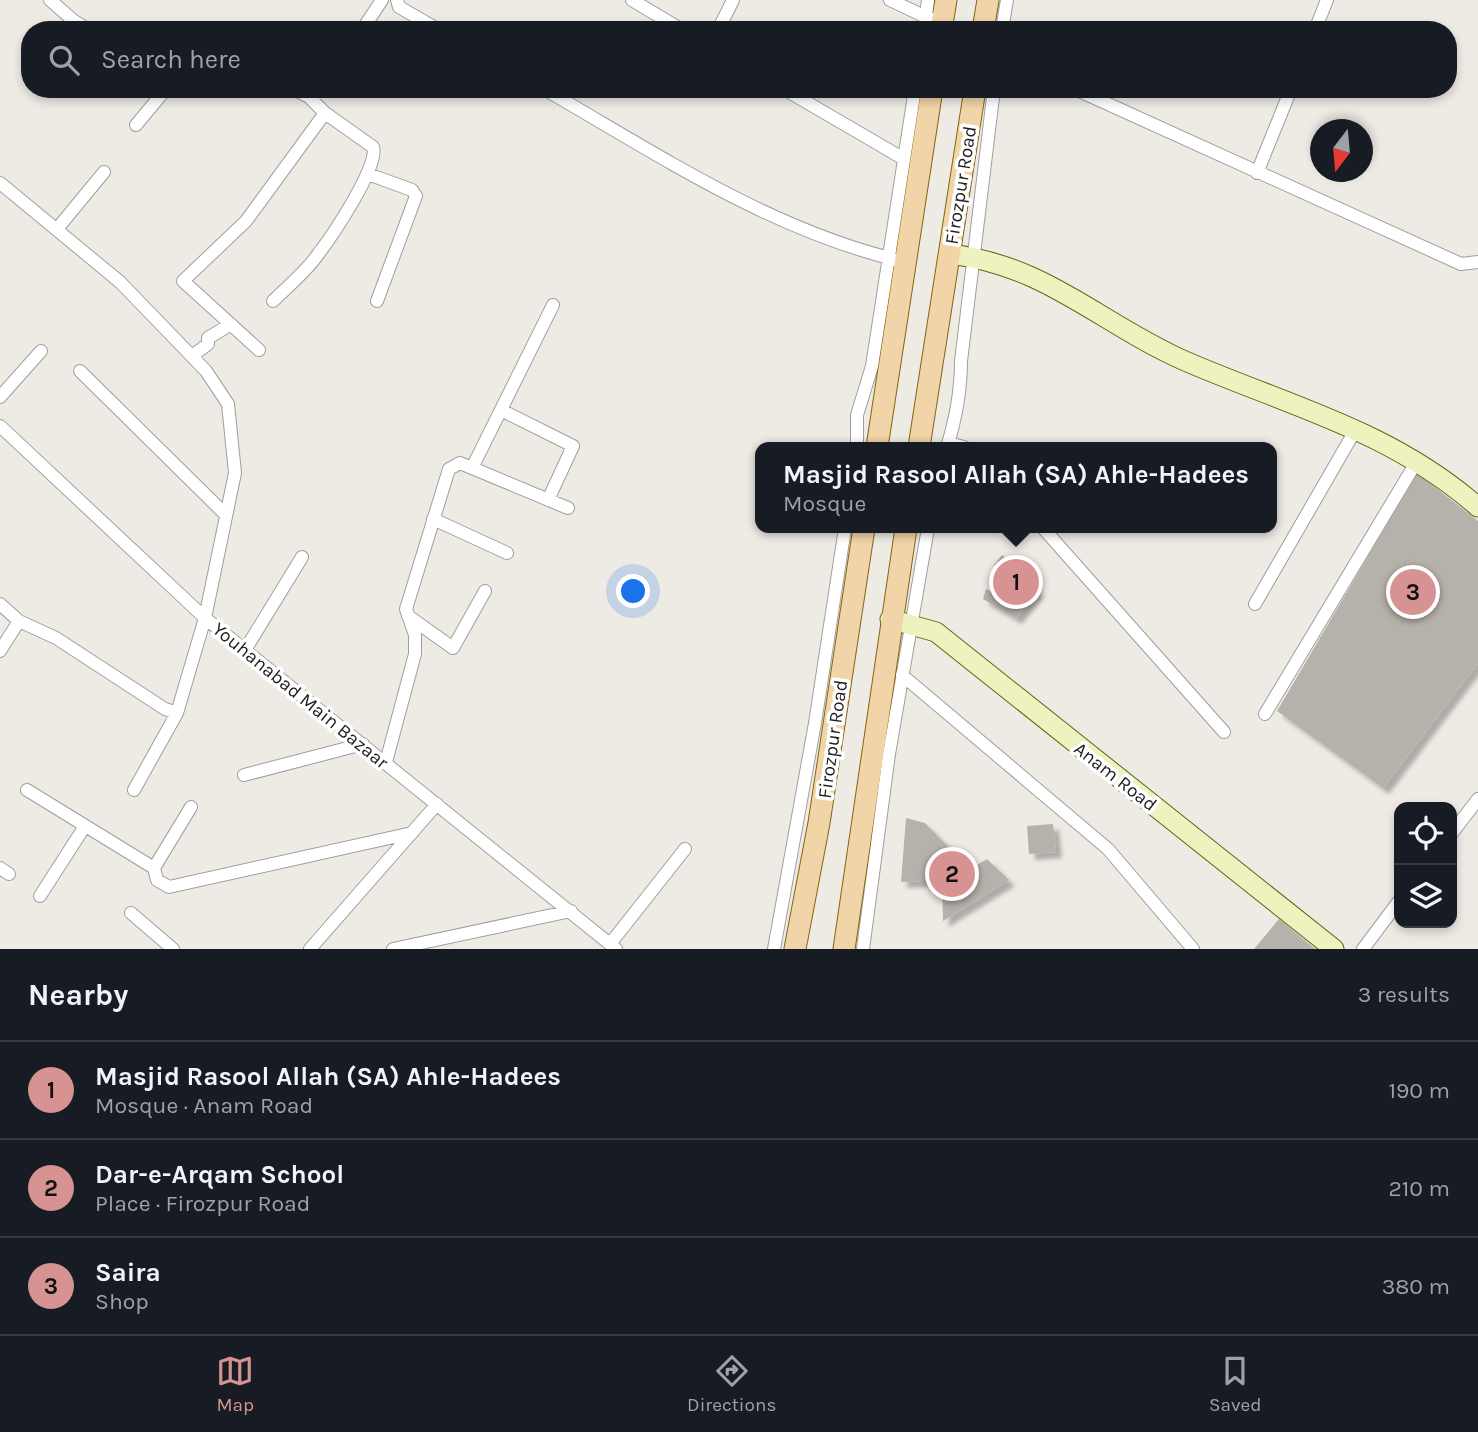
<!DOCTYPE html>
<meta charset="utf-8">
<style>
:root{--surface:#171b24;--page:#20242c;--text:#f1f3f6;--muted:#9ea1a6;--line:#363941;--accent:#d69392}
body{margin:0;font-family:Karla,sans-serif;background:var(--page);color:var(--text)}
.controls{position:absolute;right:21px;bottom:21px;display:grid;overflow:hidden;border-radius:14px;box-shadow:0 4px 10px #0003}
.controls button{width:63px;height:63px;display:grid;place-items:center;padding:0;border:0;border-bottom:2px solid var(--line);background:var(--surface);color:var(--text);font:35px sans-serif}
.compass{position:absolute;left:1310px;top:119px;width:63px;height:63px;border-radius:50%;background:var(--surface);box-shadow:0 4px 10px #0003;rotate:196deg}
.you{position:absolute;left:634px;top:592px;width:24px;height:24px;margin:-18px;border:5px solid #fff;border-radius:50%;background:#1a73e8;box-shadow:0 0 0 10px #1a73e833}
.badge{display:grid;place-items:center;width:46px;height:46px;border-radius:50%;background:var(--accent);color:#111;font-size:23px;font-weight:700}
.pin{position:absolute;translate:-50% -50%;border:4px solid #fff;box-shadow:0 2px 7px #0006}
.popup{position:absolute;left:755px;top:442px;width:522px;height:91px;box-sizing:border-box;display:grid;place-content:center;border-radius:14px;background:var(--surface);filter:drop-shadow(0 2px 5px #0005);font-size:23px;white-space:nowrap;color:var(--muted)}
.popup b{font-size:26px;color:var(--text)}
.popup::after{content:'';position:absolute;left:50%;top:100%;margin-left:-14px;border:14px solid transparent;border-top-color:var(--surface)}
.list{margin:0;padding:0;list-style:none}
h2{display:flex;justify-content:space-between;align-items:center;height:91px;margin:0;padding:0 28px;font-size:30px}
h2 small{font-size:23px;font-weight:400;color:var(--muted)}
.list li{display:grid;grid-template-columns:46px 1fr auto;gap:21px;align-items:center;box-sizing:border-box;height:98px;padding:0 28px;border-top:2px solid var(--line)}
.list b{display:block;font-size:26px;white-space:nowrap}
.list p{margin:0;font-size:23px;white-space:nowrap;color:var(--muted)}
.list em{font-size:23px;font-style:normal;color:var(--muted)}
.icon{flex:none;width:38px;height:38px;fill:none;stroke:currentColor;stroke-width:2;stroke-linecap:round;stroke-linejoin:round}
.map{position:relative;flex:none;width:1478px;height:949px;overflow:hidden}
.search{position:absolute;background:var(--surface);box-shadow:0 4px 10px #0003;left:21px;right:21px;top:21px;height:77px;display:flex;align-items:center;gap:18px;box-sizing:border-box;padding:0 24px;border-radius:28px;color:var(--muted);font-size:26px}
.sheet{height:385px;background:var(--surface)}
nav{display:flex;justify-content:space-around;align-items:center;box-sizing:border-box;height:98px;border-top:2px solid var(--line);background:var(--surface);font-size:19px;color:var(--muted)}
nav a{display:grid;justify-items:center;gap:4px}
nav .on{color:var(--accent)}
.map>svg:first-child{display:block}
</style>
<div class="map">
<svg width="1478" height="949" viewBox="0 0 1478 949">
<defs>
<filter id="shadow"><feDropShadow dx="6" dy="6" stdDeviation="2" flood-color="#0004"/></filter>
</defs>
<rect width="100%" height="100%" fill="#eeebe5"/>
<!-- building -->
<path fill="#b7b1ab" filter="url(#shadow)" d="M1417 473 1478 521V663L1383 788 1277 711Z
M1002 555 1038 591 1016 618 983 599 986 589 1000 596 1003 576 994 565Z
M906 818 925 823 970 869 987 859 1009 880 943 921 942 880 901 882Z
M1053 824 1056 852 1029 854 1027 826Z
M1279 919 1315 949H1254Z"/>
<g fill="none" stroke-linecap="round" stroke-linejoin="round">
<!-- street casing -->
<g stroke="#9f9f9f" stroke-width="14">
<path id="street" d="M50 0 74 21 89 30
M397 0 399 7 439 30
M632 0 682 30
M890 0 926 17 942 21
M362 30 382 0
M718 30 733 0
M924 30 928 0
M1002 30 1007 0
M1315 30 1327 0
M293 89 309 97 321 89
M544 89C659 155 775 233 906 262
M784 89 904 159
M1075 89 1461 264 1478 262
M136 125 166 89
M1257 173 1291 89
M368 174 412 190 416 196 377 301
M0 183 120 282 206 371 228 404 235 473 205 618 177 713 165 709 56 638 19 621 0 604
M57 229 104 172
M273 301C288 286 307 271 319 253 332 236 380 165 373 147L325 113 309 97
M259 350 183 281 246 221 325 113
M192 356 208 344V338L231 324
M80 371 226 515
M0 397 41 351
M501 410 573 446 548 500
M0 426 205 618 616 949
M948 443 964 447
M857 447V415L872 366 915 89
M947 447C956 418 961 392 961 361L994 89
M472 468 553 305
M433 519 507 553
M1043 528 1224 732
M1255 604 1356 429
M408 616 453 648 485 591
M245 650 302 557
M0 651 19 621
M902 675 1108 849 1193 949
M1265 714 1417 461
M386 762 415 654V635L406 609 449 469 460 463 568 508
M244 775 363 744
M27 790 154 868 157 880 169 887 412 833
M134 790 177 713
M1452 833 1478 799
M0 868 9 874
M154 868 191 807
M40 896 85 826
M131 913 173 949
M610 944 685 849
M310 949 437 804
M393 949 571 911
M774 949 815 723 845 528
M863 949 889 754 928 528
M1363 949 1399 901"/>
</g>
<!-- secondary casing -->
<g stroke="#5b6811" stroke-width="21">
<path id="secondary" d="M950 254C1048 266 1099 323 1185 361 1289 406 1390 430 1478 507
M890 619 936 632 1334 949"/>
</g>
<!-- primary casing -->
<g stroke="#866411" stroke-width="23">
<path id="primary" d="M941 30 946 0
M983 30 988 0
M877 447 932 89
M919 447 975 89
M795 949 819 823 864 528
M844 949 906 528"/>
</g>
<!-- street -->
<use href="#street" stroke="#fff" stroke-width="12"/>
<!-- secondary -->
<use href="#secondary" stroke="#edf2bf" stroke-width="19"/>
<!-- primary -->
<use href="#primary" stroke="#f1d4a7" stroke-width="21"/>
</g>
<g text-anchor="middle" stroke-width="7" stroke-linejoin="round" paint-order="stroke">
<!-- street labels -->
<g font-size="19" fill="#1e1e1e" stroke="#fff">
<text transform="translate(960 185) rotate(-81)" y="7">Firozpur Road</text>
<text transform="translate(301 695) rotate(39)" y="7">Youhanabad Main Bazaar</text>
<text transform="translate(832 739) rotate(-82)" y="7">Firozpur Road</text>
<text transform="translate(1116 776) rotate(38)" y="7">Anam Road</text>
</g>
</g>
</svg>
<div class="controls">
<button><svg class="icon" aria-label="locate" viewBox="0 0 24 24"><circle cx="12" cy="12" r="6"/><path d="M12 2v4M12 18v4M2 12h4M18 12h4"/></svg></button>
<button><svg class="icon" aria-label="layers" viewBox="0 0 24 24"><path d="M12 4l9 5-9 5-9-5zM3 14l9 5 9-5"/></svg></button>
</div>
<svg class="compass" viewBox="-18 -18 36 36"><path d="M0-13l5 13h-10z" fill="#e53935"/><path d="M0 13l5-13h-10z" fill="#9ea1a6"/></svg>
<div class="you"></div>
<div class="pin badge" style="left:1016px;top:582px">1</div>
<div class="popup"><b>Masjid Rasool Allah (SA) Ahle-Hadees</b>Mosque</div>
<div class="pin badge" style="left:952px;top:874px">2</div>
<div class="pin badge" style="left:1413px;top:592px">3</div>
<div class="search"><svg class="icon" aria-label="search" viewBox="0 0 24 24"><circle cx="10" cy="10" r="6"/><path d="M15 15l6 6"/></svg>Search here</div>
</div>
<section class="sheet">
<h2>Nearby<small>3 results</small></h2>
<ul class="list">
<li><span class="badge">1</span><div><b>Masjid Rasool Allah (SA) Ahle-Hadees</b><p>Mosque · Anam Road</p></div><em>190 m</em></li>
<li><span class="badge">2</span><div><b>Dar-e-Arqam School</b><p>Place · Firozpur Road</p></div><em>210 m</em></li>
<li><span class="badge">3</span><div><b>Saira</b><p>Shop</p></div><em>380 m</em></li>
</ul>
</section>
<nav>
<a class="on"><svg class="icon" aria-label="map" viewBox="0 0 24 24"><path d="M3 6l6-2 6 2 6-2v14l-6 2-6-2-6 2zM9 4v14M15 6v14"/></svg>Map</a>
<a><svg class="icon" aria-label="directions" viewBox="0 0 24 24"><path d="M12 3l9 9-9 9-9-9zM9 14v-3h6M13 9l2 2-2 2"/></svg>Directions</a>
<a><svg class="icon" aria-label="saved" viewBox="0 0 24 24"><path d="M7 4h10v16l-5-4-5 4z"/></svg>Saved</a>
</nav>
